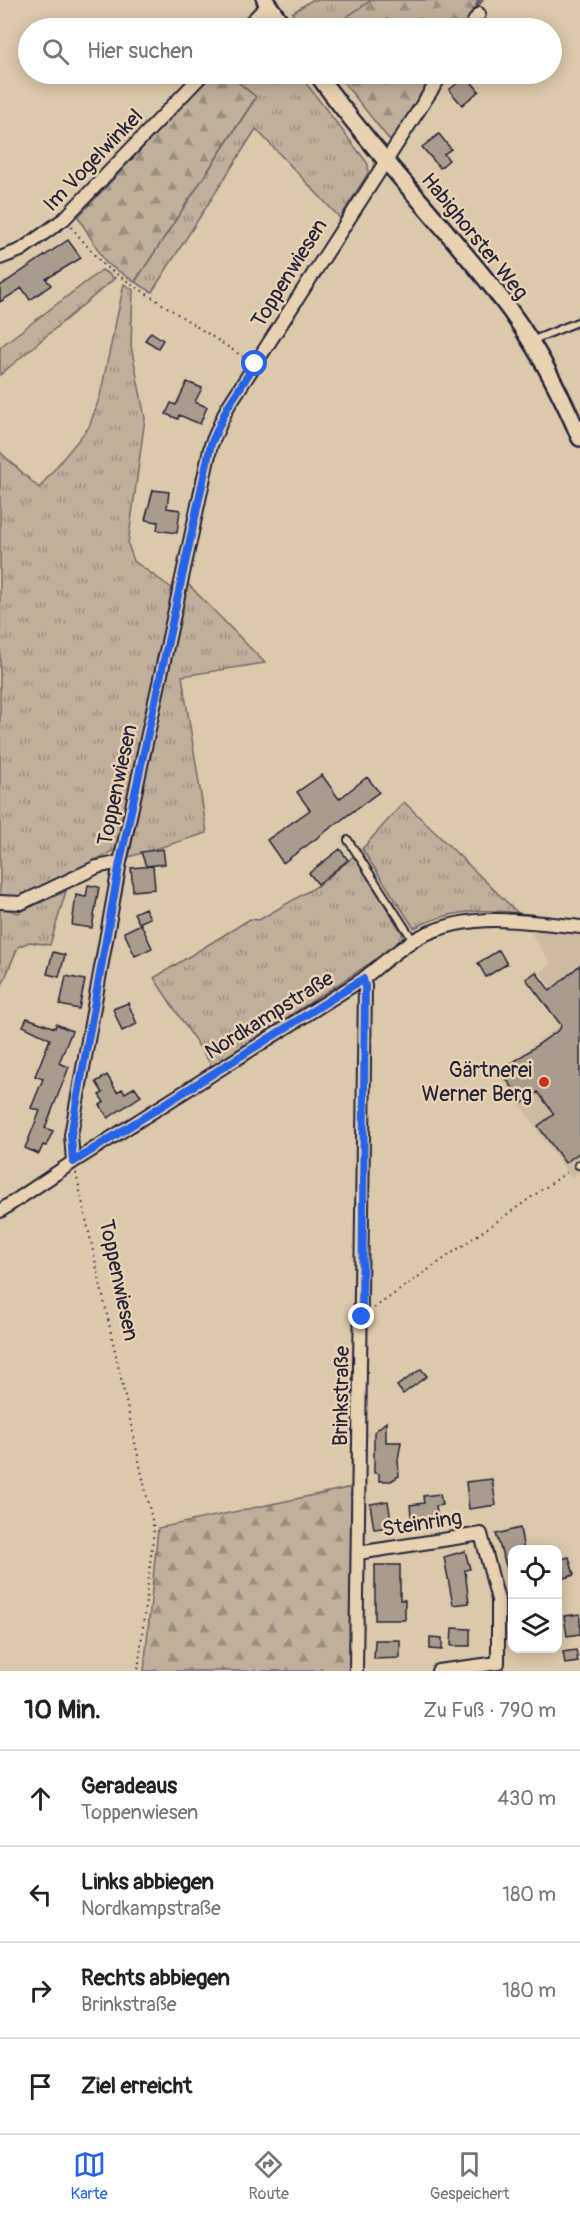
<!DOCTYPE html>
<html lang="de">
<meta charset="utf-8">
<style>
:root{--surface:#fff;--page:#f2f2f2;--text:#222;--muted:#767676;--line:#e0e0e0;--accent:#2563eb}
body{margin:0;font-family:Pangolin,sans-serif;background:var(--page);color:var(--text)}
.controls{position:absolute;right:18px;bottom:18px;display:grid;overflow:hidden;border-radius:12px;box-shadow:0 3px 15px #0003}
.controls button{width:54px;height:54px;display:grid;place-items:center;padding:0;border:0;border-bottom:2px solid var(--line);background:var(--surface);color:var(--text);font:30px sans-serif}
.stop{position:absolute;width:18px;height:18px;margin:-14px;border:4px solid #2563eb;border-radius:50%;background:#fff}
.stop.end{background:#2563eb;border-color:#fff;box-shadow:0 2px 6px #0008}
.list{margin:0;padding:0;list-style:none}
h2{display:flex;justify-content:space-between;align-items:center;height:78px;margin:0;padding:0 24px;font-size:26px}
h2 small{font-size:20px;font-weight:400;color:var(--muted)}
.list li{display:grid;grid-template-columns:39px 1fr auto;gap:18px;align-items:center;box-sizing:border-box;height:96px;padding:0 24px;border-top:2px solid var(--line)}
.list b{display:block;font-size:22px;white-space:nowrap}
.list p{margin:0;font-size:20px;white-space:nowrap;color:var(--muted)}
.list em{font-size:20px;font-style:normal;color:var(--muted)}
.icon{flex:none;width:33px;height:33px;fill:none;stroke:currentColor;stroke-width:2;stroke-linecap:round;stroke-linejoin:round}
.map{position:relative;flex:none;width:580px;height:1671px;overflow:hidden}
.search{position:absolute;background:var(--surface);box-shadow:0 3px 15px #0003;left:18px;right:18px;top:18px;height:66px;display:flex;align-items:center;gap:15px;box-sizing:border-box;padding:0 21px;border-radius:33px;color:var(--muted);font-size:22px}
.sheet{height:462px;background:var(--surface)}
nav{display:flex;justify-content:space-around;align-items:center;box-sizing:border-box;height:84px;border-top:2px solid var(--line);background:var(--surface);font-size:16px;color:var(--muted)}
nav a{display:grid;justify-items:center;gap:3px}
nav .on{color:var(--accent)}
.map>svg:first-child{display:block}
</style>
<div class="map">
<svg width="580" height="1671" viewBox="0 0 580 1671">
<defs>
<pattern id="grass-tufts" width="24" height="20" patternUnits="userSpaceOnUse" patternTransform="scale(1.5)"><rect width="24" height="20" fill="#c0af9a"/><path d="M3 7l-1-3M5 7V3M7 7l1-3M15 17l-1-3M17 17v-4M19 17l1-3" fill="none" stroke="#9c8e7f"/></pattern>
<pattern id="forest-firs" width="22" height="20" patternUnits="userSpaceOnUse" patternTransform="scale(1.5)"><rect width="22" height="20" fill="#c0af9a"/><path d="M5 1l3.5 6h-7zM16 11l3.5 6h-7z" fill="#9c8e7f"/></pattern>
</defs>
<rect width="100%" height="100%" fill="#dcc8aa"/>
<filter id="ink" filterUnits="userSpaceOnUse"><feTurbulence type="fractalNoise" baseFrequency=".0167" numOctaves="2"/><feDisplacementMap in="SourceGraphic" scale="12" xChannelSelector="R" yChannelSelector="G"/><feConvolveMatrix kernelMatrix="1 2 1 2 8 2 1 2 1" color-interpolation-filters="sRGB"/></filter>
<g filter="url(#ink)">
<!-- built -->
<path fill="#cdbba1" d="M528 928 580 935V1171L571 1178 498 1073 571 1016 541 973 551 964Z"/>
<!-- grass -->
<path fill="url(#grass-tufts)" stroke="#71686a" stroke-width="1.5" d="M312 0H372L330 28H303L292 13Z
M228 74H299L368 164V173L340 218 256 129 152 292 135 282 256 98Z
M102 270 115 278 0 375V347Z
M124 284 133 290 131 346 145 418 128 544 134 561 173 589 116 849 31 895 13 899 0 896V452L39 488 89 427 100 396Z
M185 581 265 663 182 676 207 833 129 857Z
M404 802 518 913C481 908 448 911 414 928L362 849Z
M354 856 402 933 403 942 212 1066 154 978 250 919 259 920 319 885Z
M66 891 50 945 29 942 18 947 0 990V907L18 913Z"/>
<!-- forest -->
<path fill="url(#forest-firs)" stroke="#71686a" stroke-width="1.5" d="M372 0H483L464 28H330Z
M211 74H228L256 97 135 282 106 263 78 217Z
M337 74H435L391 142Z
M352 1487 350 1671H144L158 1528Z"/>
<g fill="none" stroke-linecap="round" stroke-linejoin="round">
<!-- stream -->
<path stroke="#696065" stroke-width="4" d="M477 5 480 0"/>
</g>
<!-- building -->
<path fill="#aa9c8c" stroke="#22223b" stroke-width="1.5" d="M466 76 479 91 462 105 449 90Z
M439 134 451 149 444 154 449 160 440 168 422 147Z
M68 240 81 258 46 279 51 285 30 300 22 288 0 302V286Z
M151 332 163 340 158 348 145 340Z
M187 382 202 388 195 402 207 407 200 424 179 415 178 419 166 414 171 403 176 405Z
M153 490 169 492 167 508 180 510 177 533 157 530 158 522 145 520Z
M322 775 339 799 367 777 379 792 283 863 267 840 310 810 297 792Z
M163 849 165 864 146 866 141 852Z
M340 849 348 860 318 884 309 873Z
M153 866 155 889 133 891 131 868Z
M88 885 99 887 92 928 72 925 76 895 86 897Z
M145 908 150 918 139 923 134 913Z
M141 924 152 948 135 956 124 932Z
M499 950 507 964 486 977 478 963Z
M53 952 65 955 59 977 47 974Z
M580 965V1152L565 1163 538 1126 554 1114 538 1092 523 1103 501 1071 560 1029 561 1025 526 979 536 972 550 991Z
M66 976 85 980 79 1009 60 1005Z
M128 1003 137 1024 122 1031 113 1009Z
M27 1018 55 1028 56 1024 72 1031 59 1063 69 1067 45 1128 53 1131 46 1146 43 1145 39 1154 25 1148 40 1111 31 1108 43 1079 35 1076 50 1039 23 1026Z
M107 1075 117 1092 122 1089 125 1093 135 1087 141 1096 108 1118 100 1105 104 1102 99 1095 103 1093 96 1082Z
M421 1369 427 1376 403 1394 397 1386Z
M386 1422V1442H401L398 1460 399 1476 391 1481H379V1474L374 1473V1432Z
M492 1479 496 1505 469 1509 466 1482Z
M440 1494 442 1505 436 1506 438 1521 412 1525 410 1505 424 1503 423 1496Z
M388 1501 392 1527 374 1529 370 1504Z
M520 1528 524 1550H513V1574L509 1575 496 1534Z
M465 1551 470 1569 465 1570 469 1603 453 1605 444 1557Z
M569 1557 574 1575 558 1580V1560Z
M375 1565H400V1600H405V1620H375Z
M580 1614V1634L567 1636 564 1616Z
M452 1628 470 1629V1646H451Z
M430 1637 442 1638V1650L430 1649Z
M375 1640H400V1658L374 1659Z
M576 1650 578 1662 565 1664 563 1652Z"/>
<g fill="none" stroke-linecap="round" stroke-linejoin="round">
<!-- service casing -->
<g stroke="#22223b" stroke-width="10">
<path id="service" d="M531 341 580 321
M348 840 413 940
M578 1165 580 1164"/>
</g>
<!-- minor casing -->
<g stroke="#22223b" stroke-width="16">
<path id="minor" d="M245 28 268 5
M470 28 479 14
M0 258 21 250 64 219 203 74
M0 902 21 903 97 867 120 862
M73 1162 71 1135 120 862 211 445 227 408 442 74
M0 1211 73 1162 363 979C379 966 396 951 414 940 467 910 522 921 580 927
M358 1553 481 1534 498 1600V1663L438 1671
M356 1671 365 986 363 979"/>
</g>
<!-- tertiary casing -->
<g stroke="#22223b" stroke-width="20">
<path id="tertiary" d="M265 0 285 28
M317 74C372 150 438 218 496 292 531 336 558 386 580 438"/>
</g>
<!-- path -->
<path stroke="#22223b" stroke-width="2" stroke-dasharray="1.5 4.5" stroke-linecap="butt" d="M71 227 104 266 245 358
M76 1173 154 1529 138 1671
M374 1308 570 1170"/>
<!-- service -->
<use href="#service" stroke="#e8d2b1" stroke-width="6"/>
<!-- minor -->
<use href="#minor" stroke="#e8d2b1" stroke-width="12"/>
<!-- tertiary -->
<use href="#tertiary" stroke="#e8d2b1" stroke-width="15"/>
</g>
</g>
<g fill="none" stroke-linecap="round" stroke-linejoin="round" filter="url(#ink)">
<!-- route -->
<path stroke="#2563eb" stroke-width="8" d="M255 364 227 408 211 444 120 862 71 1135 73 1162 363 979 365 986 362 1317"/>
</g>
<!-- markers -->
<circle fill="#c8321e" stroke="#e8d2b1" stroke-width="2" cx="544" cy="1082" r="6"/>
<g text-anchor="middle" stroke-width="5" stroke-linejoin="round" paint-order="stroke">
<!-- street labels -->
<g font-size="21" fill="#22223b" stroke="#e8d2b1">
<text transform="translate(93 160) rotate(-46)" y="7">Im Vogelwinkel</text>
<text transform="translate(475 236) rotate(51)" y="7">Habighorster Weg</text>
<text transform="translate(289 273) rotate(-58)" y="7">Toppenwiesen</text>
<text transform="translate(117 785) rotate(-78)" y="7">Toppenwiesen</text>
<text transform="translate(269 1015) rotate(-32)" y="7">Nordkampstraße</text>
<text transform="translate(119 1280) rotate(78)" y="7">Toppenwiesen</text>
<text transform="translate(341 1396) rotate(-89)" y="7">Brinkstraße</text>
<text transform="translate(422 1523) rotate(-9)" y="7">Steinring</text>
</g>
<!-- poi labels -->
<g font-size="21" fill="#22223b" stroke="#e8d2b1" text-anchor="end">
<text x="532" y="1077">Gärtnerei<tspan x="532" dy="24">Werner Berg</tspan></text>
</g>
</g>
</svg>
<div class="controls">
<button><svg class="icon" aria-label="locate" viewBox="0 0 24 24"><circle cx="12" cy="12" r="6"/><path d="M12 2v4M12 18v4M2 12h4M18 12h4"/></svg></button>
<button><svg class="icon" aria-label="layers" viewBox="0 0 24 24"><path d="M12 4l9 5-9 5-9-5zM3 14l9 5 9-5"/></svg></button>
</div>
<div class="stop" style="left:255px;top:364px"></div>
<div class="stop end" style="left:362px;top:1317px"></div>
<div class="search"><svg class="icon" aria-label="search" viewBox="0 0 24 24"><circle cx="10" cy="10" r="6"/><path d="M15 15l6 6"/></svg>Hier suchen</div>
</div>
<section class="sheet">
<h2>10 Min.<small>Zu Fuß · 790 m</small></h2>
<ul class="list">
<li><svg class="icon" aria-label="ahead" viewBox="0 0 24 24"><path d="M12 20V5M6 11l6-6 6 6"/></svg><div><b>Geradeaus</b><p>Toppenwiesen</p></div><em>430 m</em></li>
<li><svg class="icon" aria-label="left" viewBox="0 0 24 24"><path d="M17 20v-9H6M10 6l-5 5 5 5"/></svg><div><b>Links abbiegen</b><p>Nordkampstraße</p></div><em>180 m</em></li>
<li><svg class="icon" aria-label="right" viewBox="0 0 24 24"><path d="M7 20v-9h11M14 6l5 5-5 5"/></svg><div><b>Rechts abbiegen</b><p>Brinkstraße</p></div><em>180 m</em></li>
<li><svg class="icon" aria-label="arrive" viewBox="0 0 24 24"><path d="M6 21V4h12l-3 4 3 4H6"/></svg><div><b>Ziel erreicht</b></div></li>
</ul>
</section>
<nav>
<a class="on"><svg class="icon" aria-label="map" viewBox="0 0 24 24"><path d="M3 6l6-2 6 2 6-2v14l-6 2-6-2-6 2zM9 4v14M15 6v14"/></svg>Karte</a>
<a><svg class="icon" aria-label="directions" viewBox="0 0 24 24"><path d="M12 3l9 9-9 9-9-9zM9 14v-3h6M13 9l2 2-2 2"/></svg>Route</a>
<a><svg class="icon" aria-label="saved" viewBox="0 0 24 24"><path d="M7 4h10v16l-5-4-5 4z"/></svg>Gespeichert</a>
</nav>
